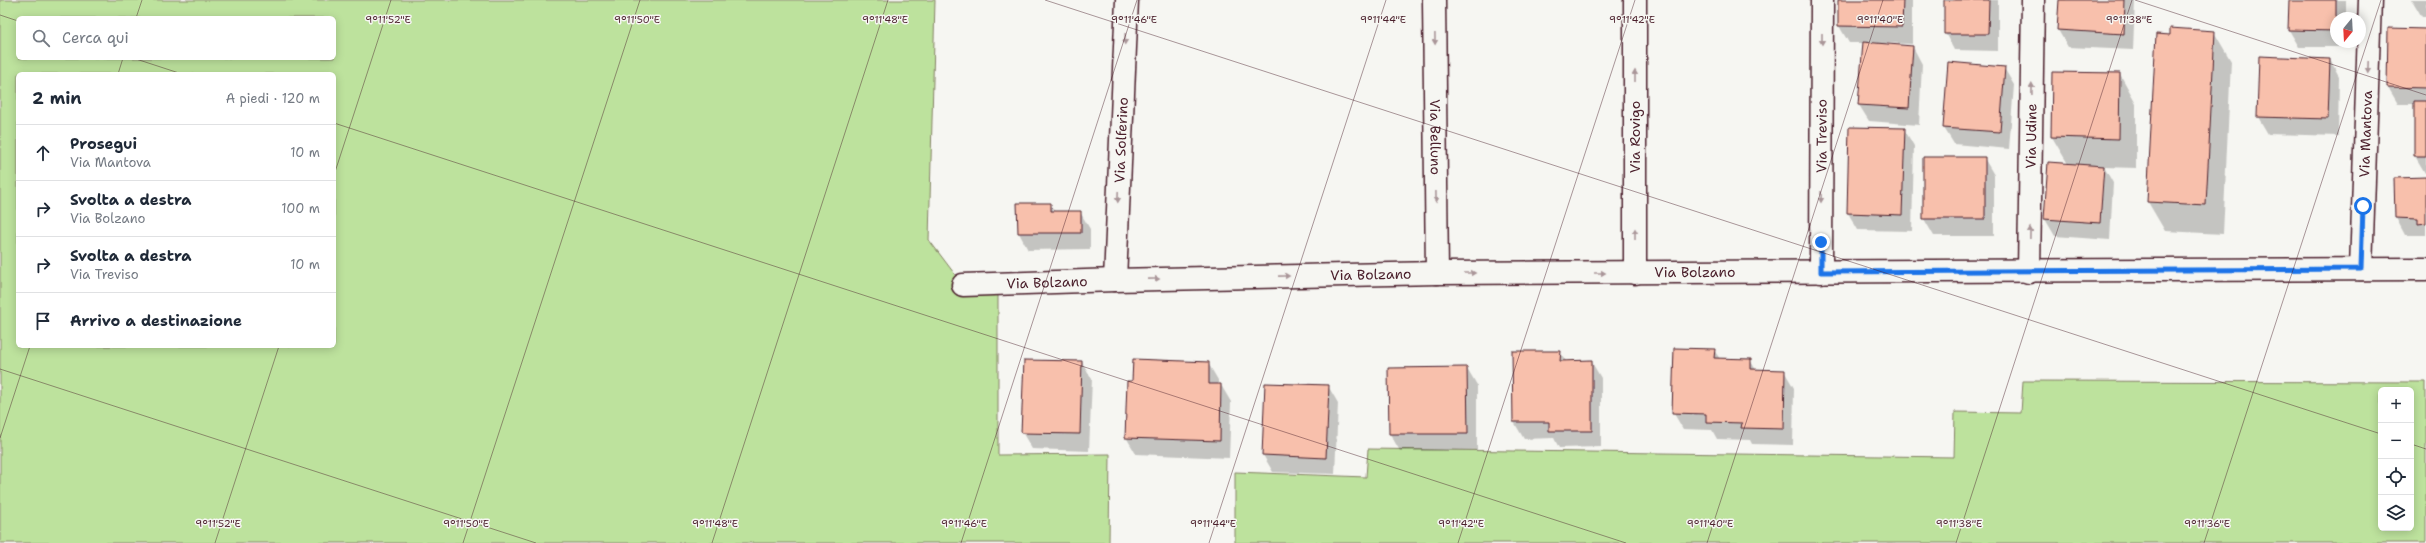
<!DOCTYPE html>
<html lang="it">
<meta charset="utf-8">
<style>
:root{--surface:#fff;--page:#f2f2f3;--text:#1f2937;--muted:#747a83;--line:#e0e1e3}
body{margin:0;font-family:"Shantell Sans",sans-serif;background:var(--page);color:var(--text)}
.controls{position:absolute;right:12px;bottom:12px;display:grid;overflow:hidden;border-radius:6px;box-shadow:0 2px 10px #0003}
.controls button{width:36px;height:36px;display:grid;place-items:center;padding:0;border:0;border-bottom:1px solid var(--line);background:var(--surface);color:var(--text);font:20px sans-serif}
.compass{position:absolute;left:2330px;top:12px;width:36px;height:36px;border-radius:50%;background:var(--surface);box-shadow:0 2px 10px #0003;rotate:198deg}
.stop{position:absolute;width:12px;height:12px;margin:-9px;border:3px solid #1a73e8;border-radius:50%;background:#fff}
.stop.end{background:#1a73e8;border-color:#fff;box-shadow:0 1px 4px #0008}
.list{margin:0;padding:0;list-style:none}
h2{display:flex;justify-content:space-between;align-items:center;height:52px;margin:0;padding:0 16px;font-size:17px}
h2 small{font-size:13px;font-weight:400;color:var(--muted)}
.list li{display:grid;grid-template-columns:26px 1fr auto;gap:12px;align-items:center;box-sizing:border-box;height:56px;padding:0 16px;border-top:1px solid var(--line)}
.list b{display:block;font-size:15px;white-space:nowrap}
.list p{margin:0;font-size:13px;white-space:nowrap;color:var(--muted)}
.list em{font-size:13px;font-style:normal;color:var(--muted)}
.icon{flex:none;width:22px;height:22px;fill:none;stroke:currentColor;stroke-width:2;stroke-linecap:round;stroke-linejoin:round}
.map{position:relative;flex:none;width:2426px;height:543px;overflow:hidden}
.search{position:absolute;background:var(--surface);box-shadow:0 2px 10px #0003;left:16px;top:16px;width:320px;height:44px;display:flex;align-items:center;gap:10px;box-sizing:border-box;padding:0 14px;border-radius:6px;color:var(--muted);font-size:15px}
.panel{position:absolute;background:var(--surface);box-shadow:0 2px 10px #0003;left:16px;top:72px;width:320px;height:276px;border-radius:6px}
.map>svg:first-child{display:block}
</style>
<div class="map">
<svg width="2426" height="543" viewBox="0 0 2426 543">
<rect width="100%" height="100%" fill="#f6f6f2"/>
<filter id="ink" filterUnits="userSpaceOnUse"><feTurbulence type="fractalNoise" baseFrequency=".025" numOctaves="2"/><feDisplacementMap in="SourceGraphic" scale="8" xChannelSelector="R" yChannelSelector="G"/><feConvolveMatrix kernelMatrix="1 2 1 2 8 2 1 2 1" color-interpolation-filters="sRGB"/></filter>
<g filter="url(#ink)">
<!-- green -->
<path fill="#bde29d" stroke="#848064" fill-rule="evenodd" d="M0 0H935L929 240 963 285 998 284V455L1110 454 1109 543H0ZM18 18H334V58H18ZM18 74H334V346H18Z
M2023 381 2426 382V543H1235V472L1366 477 1368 449 1954 457 1955 412 2021 413ZM2381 390H2411V528H2381Z"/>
<!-- shadow -->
<path fill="#0003" d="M1839 0H1912V44L1886 43V45L1913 47 1922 64 1919 125 1869 121 1859 105 1864 43H1849L1839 26Z
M1945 0H1998V51L1954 50 1945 33Z
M2060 0H2135L2133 50 2068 47 2058 30Z
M2290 0H2346V18H2336V42H2345V47H2299L2289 30Z
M2412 0H2426V17H2422Z
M2426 30V173H2425L2415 156V104H2398L2388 87Z
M2214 32 2231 61 2223 234 2165 231 2148 202 2171 36Z
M2330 60 2339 76 2338 136 2268 134 2258 117Z
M2004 68 2014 85 2009 149 1954 144 1944 128Z
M2053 73 2120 74 2136 103V168L2104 167 2113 183 2110 240 2055 236 2045 219 2049 163 2068 164 2052 137Z
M1850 128 1904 129 1914 146 1912 231 1858 230 1848 213Z
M1924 158H1984L1994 175V236H1934L1924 219Z
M2426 178V235H2405L2396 218 2395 179Z
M1050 204 1055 212H1080L1090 229V249L1028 250 1019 233Z
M1714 350 1720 359 1750 360 1756 370 1784 371 1794 388 1793 445 1752 444 1750 440 1717 439 1712 430 1683 429 1673 412Z
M1513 352H1560L1566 361H1591L1601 378V447L1559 448 1554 438 1524 439 1514 422Z
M1082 362 1092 379 1089 451 1032 449 1022 432Z
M1208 363 1218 380V385H1221L1231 402 1229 458 1136 454 1126 437 1133 382Z
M1467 368 1477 385V450L1400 451 1390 434 1389 369Z
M1266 384 1328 386 1338 403 1335 474 1273 472 1263 455Z"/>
<!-- building -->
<path fill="#f8c0ac" stroke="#4a1f2b" d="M1838 0H1903L1902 27 1838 26Z
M1944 0H1989L1988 34H1944Z
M2059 0H2125L2124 34 2057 30Z
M2289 0H2336V31L2288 30Z
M2170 28 2215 31 2206 205 2147 202 2156 34 2170 35Z
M2388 28 2426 29V88L2387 87Z
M1863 42 1913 46 1909 108 1858 105Z
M2259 56 2330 59 2328 119 2257 117Z
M1948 62 2005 67 2000 132 1943 128Z
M2052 72 2120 73 2119 139 2051 137Z
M2414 101H2426V156H2414Z
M1849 127 1905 128 1902 215 1847 213Z
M1923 157H1985V219H1923Z
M2048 162 2104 166 2100 223 2044 219Z
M2426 177V223L2418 224V219L2395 218 2394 178Z
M1017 203H1051V211H1081V233H1018Z
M1674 348 1715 349 1714 358 1751 359V369L1785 370 1784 429 1741 428 1742 423 1706 422V414L1672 413Z
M1512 351H1561L1560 361 1592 360V431H1549V422H1513Z
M1133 359 1209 362V384H1221L1220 441 1125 438 1127 381H1132Z
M1024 360 1082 361 1080 434 1021 433Z
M1467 367 1468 434H1389L1388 368Z
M1265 383 1329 385 1326 458 1262 455Z"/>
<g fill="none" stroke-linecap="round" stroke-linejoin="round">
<!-- street casing -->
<g stroke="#4a1f2b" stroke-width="25">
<g id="street">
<path id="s1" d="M1434 0 1437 273"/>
<path id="s2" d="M2361 269 2370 0"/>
<path id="s3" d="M1821 272 1822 0"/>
<path id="s4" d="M2029 272 2033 0"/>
<path d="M1635 273V0"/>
<path id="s5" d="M1115 280 1127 0"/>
<path id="s6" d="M963 285 1115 280 1437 273 2426 269"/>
</g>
</g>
<!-- street -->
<use href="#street" stroke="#f6f6f2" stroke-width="22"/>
</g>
<!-- one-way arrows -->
<defs><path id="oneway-solid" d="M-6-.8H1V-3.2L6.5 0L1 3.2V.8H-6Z"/></defs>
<g fill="#a99598">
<use href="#oneway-solid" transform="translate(1125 39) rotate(92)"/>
<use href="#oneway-solid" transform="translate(1435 39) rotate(89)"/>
<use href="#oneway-solid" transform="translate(1822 39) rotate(90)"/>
<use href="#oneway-solid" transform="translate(2368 67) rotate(92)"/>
<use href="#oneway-solid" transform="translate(1635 76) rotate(-90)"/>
<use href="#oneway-solid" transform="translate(2032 89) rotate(-89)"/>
<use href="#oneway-solid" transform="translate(1118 197) rotate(92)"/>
<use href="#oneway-solid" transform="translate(1436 197) rotate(89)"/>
<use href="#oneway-solid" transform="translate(1821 197) rotate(90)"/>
<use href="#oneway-solid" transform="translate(2030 233) rotate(-89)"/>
<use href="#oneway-solid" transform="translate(1635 234) rotate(-90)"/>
<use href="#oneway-solid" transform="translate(1470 273)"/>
<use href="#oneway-solid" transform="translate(1600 273)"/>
<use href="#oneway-solid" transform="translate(1284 276) rotate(-1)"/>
<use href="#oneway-solid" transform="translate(1154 279) rotate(-1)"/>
</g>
</g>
<g fill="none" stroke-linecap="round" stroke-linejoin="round" filter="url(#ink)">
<!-- route -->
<path stroke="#1a73e8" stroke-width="5" d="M1821 242V272L2361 269 2363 206"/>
</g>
<!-- ticks -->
<path fill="none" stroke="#4a1f2b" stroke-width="1" stroke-opacity="0.45" d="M1045 0 2381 434M2135 0 2426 95M0 15 18 21M136 18 142 0M133 58 182 74M118 74 123 58M334 123 1626 543M334 175 391 0M0 369 536 543M0 438 30 346M2411 444 2426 449M215 543 279 346M463 543 640 0M712 543 888 0M961 543 1137 0M1209 543 1386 0M1458 543 1635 0M1707 543 1883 0M1956 543 2132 0M2204 543 2381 0"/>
<g text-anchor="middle" stroke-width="3" stroke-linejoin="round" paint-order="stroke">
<!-- street labels -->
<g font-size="14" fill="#4a1f2b" stroke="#f6f6f2">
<text dy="5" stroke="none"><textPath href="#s2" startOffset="135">Via Mantova</textPath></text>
<text dy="5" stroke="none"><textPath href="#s3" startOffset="136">Via Treviso</textPath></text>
<text dy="5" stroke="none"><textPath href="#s4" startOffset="136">Via Udine</textPath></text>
<text dy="5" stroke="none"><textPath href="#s1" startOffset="137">Via Belluno</textPath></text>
<text transform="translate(1635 137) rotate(-90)" y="5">Via Rovigo</text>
<text dy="5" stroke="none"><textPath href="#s5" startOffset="140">Via Solferino</textPath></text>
<text dy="5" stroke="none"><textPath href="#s6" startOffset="732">Via Bolzano</textPath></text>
<text dy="5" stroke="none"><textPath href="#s6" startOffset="408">Via Bolzano</textPath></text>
<text dy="5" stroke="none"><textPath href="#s6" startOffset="84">Via Bolzano</textPath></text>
</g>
</g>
<g font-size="10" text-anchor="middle" fill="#4a1f2b" stroke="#f6f6f2" stroke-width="3" stroke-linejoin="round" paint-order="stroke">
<text x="388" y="23">9°11'52"E</text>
<text x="637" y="23">9°11'50"E</text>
<text x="885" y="23">9°11'48"E</text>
<text x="1134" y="23">9°11'46"E</text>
<text x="1383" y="23">9°11'44"E</text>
<text x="1632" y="23">9°11'42"E</text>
<text x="1880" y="23">9°11'40"E</text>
<text x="2129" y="23">9°11'38"E</text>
<text x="218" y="527">9°11'52"E</text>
<text x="466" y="527">9°11'50"E</text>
<text x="715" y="527">9°11'48"E</text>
<text x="964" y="527">9°11'46"E</text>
<text x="1213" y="527">9°11'44"E</text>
<text x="1461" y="527">9°11'42"E</text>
<text x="1710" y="527">9°11'40"E</text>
<text x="1959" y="527">9°11'38"E</text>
<text x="2207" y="527">9°11'36"E</text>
</g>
</svg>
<div class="controls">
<button>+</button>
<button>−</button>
<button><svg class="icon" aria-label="locate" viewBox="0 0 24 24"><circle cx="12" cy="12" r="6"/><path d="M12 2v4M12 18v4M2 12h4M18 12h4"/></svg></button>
<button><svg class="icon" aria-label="layers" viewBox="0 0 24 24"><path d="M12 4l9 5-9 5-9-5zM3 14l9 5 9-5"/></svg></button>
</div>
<svg class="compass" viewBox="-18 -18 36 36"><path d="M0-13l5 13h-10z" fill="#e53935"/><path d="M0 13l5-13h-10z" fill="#747a83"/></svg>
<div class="stop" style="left:2363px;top:206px"></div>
<div class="stop end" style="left:1821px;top:242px"></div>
<div class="search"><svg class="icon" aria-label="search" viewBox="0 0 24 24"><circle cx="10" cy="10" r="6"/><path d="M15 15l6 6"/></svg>Cerca qui</div>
<section class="panel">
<h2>2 min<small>A piedi · 120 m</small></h2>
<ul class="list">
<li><svg class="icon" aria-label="ahead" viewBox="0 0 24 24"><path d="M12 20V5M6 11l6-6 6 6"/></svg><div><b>Prosegui</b><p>Via Mantova</p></div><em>10 m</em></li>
<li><svg class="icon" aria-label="right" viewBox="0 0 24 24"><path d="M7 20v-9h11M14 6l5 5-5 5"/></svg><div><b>Svolta a destra</b><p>Via Bolzano</p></div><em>100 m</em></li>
<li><svg class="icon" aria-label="right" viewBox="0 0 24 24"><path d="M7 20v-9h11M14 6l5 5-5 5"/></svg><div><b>Svolta a destra</b><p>Via Treviso</p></div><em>10 m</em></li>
<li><svg class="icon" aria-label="arrive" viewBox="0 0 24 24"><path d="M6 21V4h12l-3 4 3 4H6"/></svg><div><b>Arrivo a destinazione</b></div></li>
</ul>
</section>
</div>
